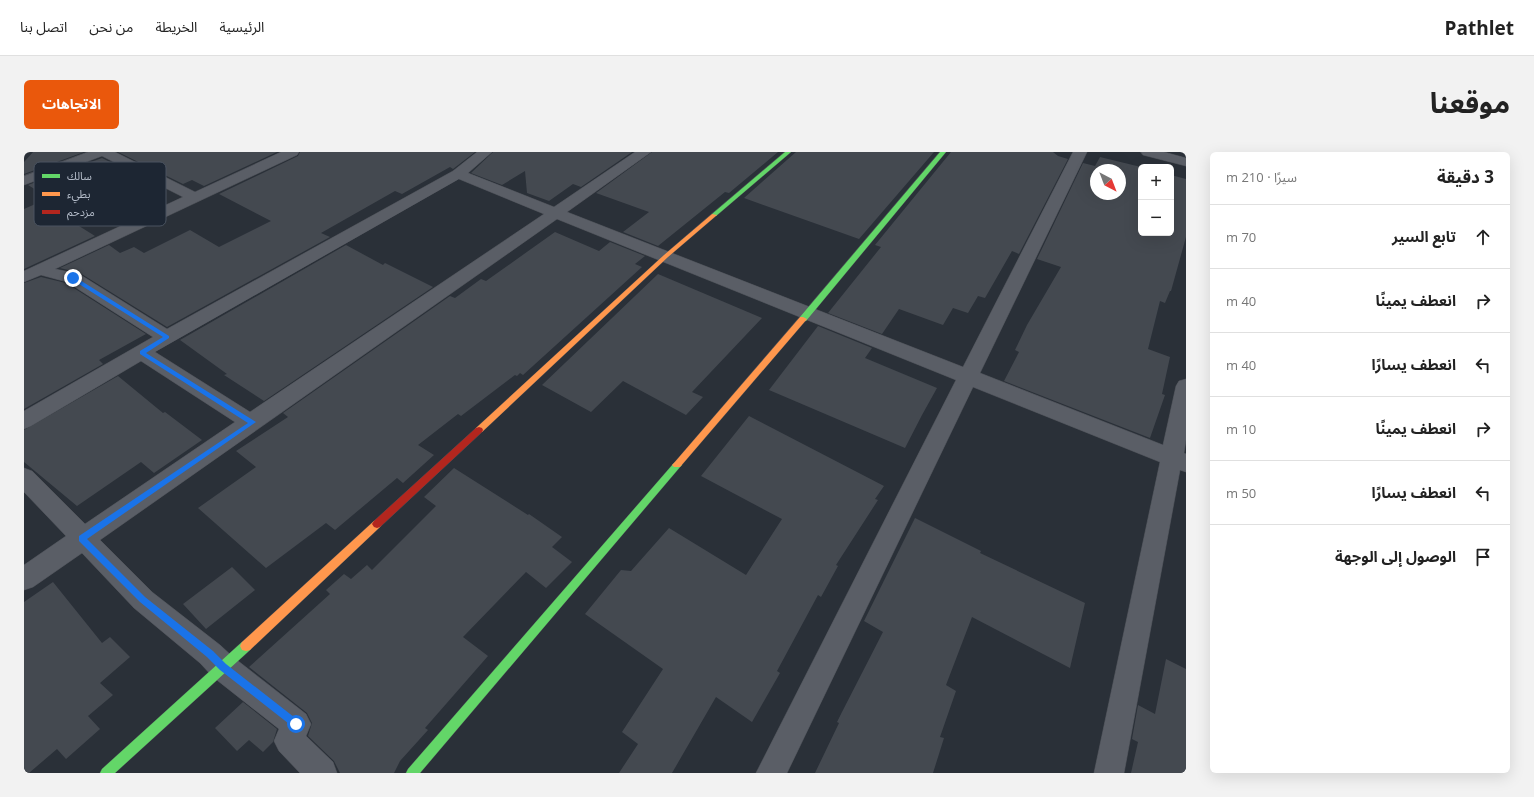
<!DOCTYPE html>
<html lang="ar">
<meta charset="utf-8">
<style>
:root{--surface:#fff;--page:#f2f2f2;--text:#222;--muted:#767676;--line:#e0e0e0;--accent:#ea580c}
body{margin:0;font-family:"Open Sans","Noto Sans Arabic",sans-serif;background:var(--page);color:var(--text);direction:rtl}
.controls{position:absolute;right:12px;top:12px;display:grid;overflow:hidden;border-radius:6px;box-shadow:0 4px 16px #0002}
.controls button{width:36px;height:36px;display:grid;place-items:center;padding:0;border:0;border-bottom:1px solid var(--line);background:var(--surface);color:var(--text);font:20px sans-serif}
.compass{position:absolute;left:1066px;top:12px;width:36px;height:36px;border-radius:50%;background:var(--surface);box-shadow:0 4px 16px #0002;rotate:138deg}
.stop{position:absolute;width:12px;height:12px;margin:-9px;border:3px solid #1a73e8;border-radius:50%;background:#fff}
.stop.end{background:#1a73e8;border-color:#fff;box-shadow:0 1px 4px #0008}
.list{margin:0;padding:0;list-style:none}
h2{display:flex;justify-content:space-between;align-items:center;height:52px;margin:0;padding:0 16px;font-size:17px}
h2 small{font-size:13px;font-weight:400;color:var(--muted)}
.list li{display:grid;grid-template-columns:26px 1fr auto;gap:12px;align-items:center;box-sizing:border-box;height:64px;padding:0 16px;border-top:1px solid var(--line)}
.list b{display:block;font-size:15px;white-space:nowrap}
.list em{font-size:13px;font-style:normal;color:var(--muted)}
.icon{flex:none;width:22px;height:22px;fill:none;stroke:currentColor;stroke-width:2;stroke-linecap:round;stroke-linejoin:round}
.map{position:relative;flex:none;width:1162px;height:621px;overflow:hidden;direction:ltr;border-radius:6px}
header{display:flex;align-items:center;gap:24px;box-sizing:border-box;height:56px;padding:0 20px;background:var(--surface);border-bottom:1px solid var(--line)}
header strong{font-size:19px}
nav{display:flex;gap:22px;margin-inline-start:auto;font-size:14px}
.intro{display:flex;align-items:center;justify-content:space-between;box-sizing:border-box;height:96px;padding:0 24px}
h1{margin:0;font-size:28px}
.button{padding:10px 18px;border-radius:6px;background:var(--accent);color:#fff;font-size:14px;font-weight:700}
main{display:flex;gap:24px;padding:0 24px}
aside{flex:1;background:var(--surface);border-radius:6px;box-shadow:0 4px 16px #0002}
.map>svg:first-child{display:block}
</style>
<header>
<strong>Pathlet</strong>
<nav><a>الرئيسية</a><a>الخريطة</a><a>من نحن</a><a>اتصل بنا</a></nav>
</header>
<div class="intro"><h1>موقعنا</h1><a class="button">الاتجاهات</a></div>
<main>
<aside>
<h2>3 دقيقة<small>سيرًا · 210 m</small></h2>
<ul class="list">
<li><svg class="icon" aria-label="ahead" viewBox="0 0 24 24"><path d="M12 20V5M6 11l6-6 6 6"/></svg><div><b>تابع السير</b></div><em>70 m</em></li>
<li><svg class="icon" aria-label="right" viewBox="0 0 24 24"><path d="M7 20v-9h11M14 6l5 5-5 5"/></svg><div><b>انعطف يمينًا</b></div><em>40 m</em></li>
<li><svg class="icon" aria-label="left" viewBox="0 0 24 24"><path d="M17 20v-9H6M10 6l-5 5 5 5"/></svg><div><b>انعطف يسارًا</b></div><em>40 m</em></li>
<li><svg class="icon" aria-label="right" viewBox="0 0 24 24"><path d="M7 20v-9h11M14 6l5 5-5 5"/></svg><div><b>انعطف يمينًا</b></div><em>10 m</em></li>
<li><svg class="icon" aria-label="left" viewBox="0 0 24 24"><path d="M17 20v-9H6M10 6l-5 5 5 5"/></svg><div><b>انعطف يسارًا</b></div><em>50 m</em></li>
<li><svg class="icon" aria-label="arrive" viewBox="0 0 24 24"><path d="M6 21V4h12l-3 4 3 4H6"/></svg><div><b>الوصول إلى الوجهة</b></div></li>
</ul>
</aside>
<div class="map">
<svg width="1162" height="621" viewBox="0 0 1162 621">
<rect width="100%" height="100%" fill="#2a3038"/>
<!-- building -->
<path fill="#444950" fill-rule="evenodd" d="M9 0H60L0 22V10Z
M94 0H253L180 34 168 28 159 32Z
M276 0H451L429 17 426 15 378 42 371 39 297 81 306 85 143 175 56 121 36 116 85 93 96 101 110 95 120 101 166 78 195 95 247 69 195 42 274 4Z
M469 0H608L557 35 549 32 525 49 503 41 501 19 478 33 447 21Z
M628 0H754L705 41 701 40 634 94 599 80 625 60 572 41Z
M772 0H910L835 87 720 46Z
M927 0H1029L1034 4 1044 7 995 102 988 99 961 146 954 144 944 161 929 156 919 173 875 157 858 182 804 161 857 95 851 93Z
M1076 5 1117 15V81H1147V23L1162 27V85L1147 139H1146L1141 151 1136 149 1124 197 1146 205 1138 242 1141 243 1126 286 980 229 995 200 991 198 1003 173 1037 115 1013 107 1059 11 1071 14ZM1072 18H1096V42H1072Z
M78 6 102 18 42 43 65 57 54 62 57 64 47 69 71 84 0 117V57L25 46 4 33Z
M531 80 575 99 586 90 621 104 611 112 618 115 499 223 496 221 493 224 491 223 437 264 434 262 394 293 410 303 379 331 373 326 311 378 302 371 242 416 174 356 232 315 212 299 264 265 259 261 426 144 431 146 457 127 462 129Z
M322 93 359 113 361 111 409 135 240 249 200 223 203 222 156 188Z
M634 122 738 166 668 240 679 245 662 263 599 229 567 260 518 233Z
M17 125 42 131 122 182 75 208 79 212 0 257V131Z
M794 174 848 196 841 206 913 236 898 263 881 296 745 238Z
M94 224 139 261 141 260 178 288 130 321 117 310 53 354 0 310V278Z
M725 264 860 334 851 347 854 348 812 413 814 414 797 445 794 443 753 519 756 521 728 570 692 545 648 621H595L614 592 598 580 639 517 561 462 597 418 607 419 645 376 722 423 758 367 677 324Z
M430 316 504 363 505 362 538 385 528 395 548 410 522 436 502 420 439 485 464 504 401 576 404 578 376 609 370 621H316L310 609 284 584 288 571 283 561 225 515 306 442 302 438 320 422 327 427 343 413 348 418 412 354 400 345Z
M891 366 957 399 956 401 1061 451 1046 516 948 465 922 533 932 539 916 585 920 586 909 621H791L815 571 813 570 818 560 859 480 840 469Z
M208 415 231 438 182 477 159 452Z
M29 430 78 491 86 485 106 505 76 531 89 543 64 564 76 577 42 607 33 597 5 621H0V450Z
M1142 507 1162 517V621H1107L1114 590 1108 587 1114 553 1131 562Z
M219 550 253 577 249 590 239 600 225 588 213 599 191 576Z"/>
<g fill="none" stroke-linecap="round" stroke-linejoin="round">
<!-- street casing -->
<g stroke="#484c53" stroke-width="1">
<path id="street" d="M64 0H91L171 40 257 0H275L273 3 31 117 55 122 143 177 429 19 453 0H468L444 21 530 55 611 0H627L543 60 939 215 1049 0H1063L956 221 1139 293 1152 234 1155 229 1162 227V288L1160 301 1162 302V320L1156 318 1100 621H1070L1136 310 949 235 763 621H732L932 228 533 67 76 388 128 440 196 493 209 505 282 562 287 572 282 584 309 610 313 621H276L255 599 250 589 255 577 189 525 176 511 110 456 58 401 9 435 0 438V413L42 384 0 340V316L8 319 61 372 211 270 117 209 7 274 0 277V259L129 185 43 130 17 123 0 130V119L159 45 78 4 0 33V24ZM435 27 520 62 226 260 131 200Z
M1117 0H1140L1162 6V14L1119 3Z"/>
</g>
<!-- fast casing -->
<g stroke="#484c53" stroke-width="1">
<path id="fast" d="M761 0H767L692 64H688V62Z
M916 0H922L782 169H776V165Z
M653 309 656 311 658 313 656 315 396 621H382L384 617 650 311Z
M222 489 226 490 228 494 226 498 91 621H76L78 617 218 490Z"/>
</g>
<!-- slow casing -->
<g stroke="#484c53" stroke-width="1">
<path id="slow" d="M688 62 693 63 644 105 458 280H452L451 278 452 276 640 103Z
M776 165H779L783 167 656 315H650L648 313 650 311Z
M353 368 356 369 358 372 356 375 226 498 222 499 218 498 216 494 218 490 350 369Z"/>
</g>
<!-- jam casing -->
<g stroke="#484c53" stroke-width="1">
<path id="jam" d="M455 275 458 276 459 278 458 280 356 375 353 376 350 375 348 372 350 369 452 276Z"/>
</g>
<!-- street -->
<use href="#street" fill="#5a5e66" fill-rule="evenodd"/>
<!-- fast -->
<use href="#fast" fill="#63d668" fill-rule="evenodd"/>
<!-- slow -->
<use href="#slow" fill="#ff974d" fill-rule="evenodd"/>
<!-- jam -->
<use href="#jam" fill="#b3261e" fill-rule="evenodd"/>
</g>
<!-- route -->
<path fill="#1a73e8" d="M47 125H51L145 184V186L122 201 232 270 63 387 121 445 189 499 202 512 275 569 276 572 275 575 272 576 269 575 196 518 183 505 116 450 55 389V384L224 271 116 202V199L139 185 47 127Z"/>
<!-- legend -->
<rect x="10" y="10" width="132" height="64" rx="6" fill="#1d2633" stroke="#4a5360" stroke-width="1"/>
<rect x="18" y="22" width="18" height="4" fill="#63d668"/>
<rect x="18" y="40" width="18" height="4" fill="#ff974d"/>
<rect x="18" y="58" width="18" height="4" fill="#b3261e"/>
<g font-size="11" fill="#b4bcc9">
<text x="43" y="28">سالك</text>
<text x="43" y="46">بطيء</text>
<text x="43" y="64">مزدحم</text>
</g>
</svg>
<div class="controls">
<button>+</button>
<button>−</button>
</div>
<svg class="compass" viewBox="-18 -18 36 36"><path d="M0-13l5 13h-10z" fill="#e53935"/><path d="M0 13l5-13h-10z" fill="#767676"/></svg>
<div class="stop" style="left:272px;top:572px"></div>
<div class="stop end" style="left:49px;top:126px"></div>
</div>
</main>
